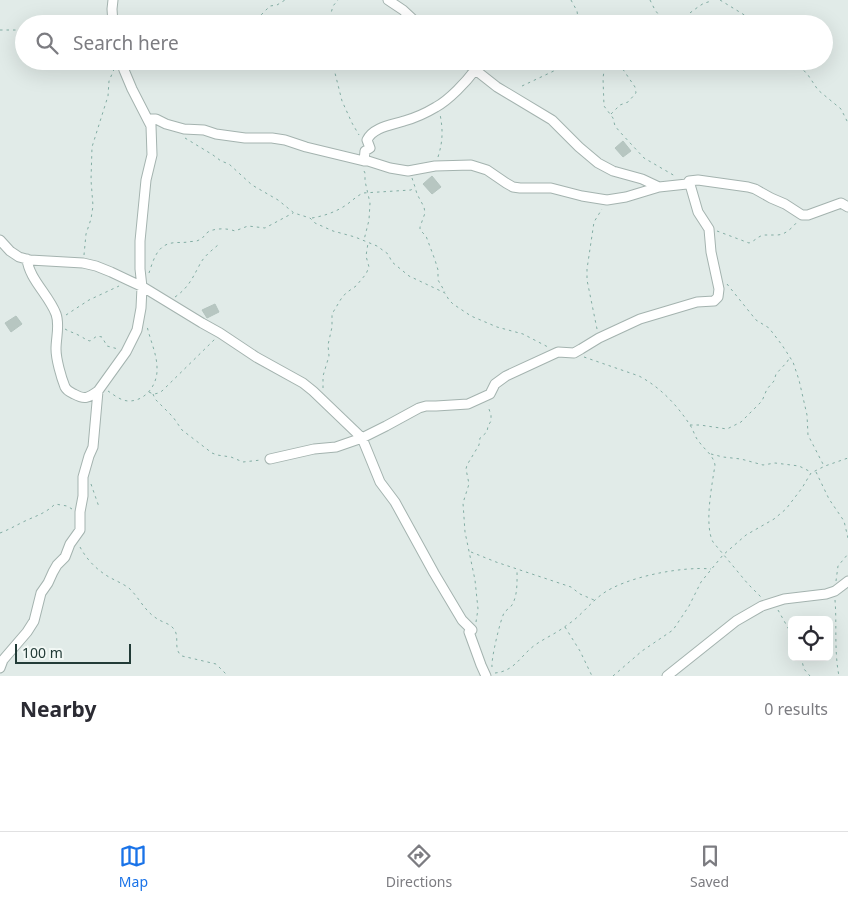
<!DOCTYPE html>
<style>
:root{--surface:#fff;--page:#f2f2f3;--text:#2b2b33;--muted:#7c7c81;--line:#e1e1e2;--accent:#1a73e8}
body{margin:0;font-family:"Noto Sans",sans-serif;background:var(--page);color:var(--text)}
.controls{position:absolute;right:15px;bottom:15px;display:grid;overflow:hidden;border-radius:8px;box-shadow:0 5px 20px #0002}
.controls button{width:45px;height:45px;display:grid;place-items:center;padding:0;border:0;border-bottom:1px solid var(--line);background:var(--surface);color:var(--text);font:25px sans-serif}
.scale{position:absolute;left:15px;bottom:12px;width:116px;box-sizing:border-box;padding-left:5px;border:2px solid #223b37;border-top:0;font-size:14px;line-height:18px;white-space:nowrap;color:#223b37;-webkit-text-stroke:4px #f2f8f5;paint-order:stroke}
.list{margin:0;padding:0;list-style:none}
h2{display:flex;justify-content:space-between;align-items:center;height:65px;margin:0;padding:0 20px;font-size:21px}
h2 small{font-size:16px;font-weight:400;color:var(--muted)}
.icon{flex:none;width:28px;height:28px;fill:none;stroke:currentColor;stroke-width:2;stroke-linecap:round;stroke-linejoin:round}
.map{position:relative;flex:none;width:848px;height:676px;overflow:hidden}
.search{position:absolute;background:var(--surface);box-shadow:0 5px 20px #0002;left:15px;right:15px;top:15px;height:55px;display:flex;align-items:center;gap:12px;box-sizing:border-box;padding:0 18px;border-radius:28px;color:var(--muted);font-size:19px}
.sheet{height:155px;background:var(--surface)}
nav{display:flex;justify-content:space-around;align-items:center;box-sizing:border-box;height:70px;border-top:1px solid var(--line);background:var(--surface);font-size:14px;color:var(--muted)}
nav a{display:grid;justify-items:center;gap:2px}
nav .on{color:var(--accent)}
.map>svg:first-child{display:block}
</style>
<div class="map">
<svg width="848" height="676" viewBox="0 0 848 676">
<rect width="100%" height="100%" fill="#e1ebe8"/>
<!-- building -->
<path fill="#b7c6c1" stroke="#b4c4bf" d="M623 141 631 151 623 157 615 148Z
M432 176 441 187 432 194 423 184Z
M215 304 219 312 207 318 202 310Z
M16 316 22 324 11 332 5 323Z"/>
<g fill="none" stroke-linecap="round" stroke-linejoin="round">
<!-- minor casing -->
<g stroke="#a4b3af" stroke-width="11">
<path id="minor" d="M113 0 112 9 113 24
M388 0 403 10 418 24
M464 61 497 87 552 120 579 147 598 163 613 171 642 179 659 187
M151 126V119H156L166 124 184 129 204 130 216 134 245 138H272L285 140 306 147 364 161H368L390 168 408 171 435 166 471 165 487 170 506 183 513 187 520 188H551L582 196 607 200 626 197 659 187 687 184 689 181 698 180 748 187 755 189 771 198 785 204 802 215H808L841 203 848 207
M364 161 365 151 370 148 367 140C373 127 392 125 404 121 415 118 426 113 436 107 449 100 466 82 475 70
M0 240 10 251 19 257 30 260 83 263 96 266 111 272 130 281 143 287 202 323 220 333 256 357 303 383 313 391 362 438 380 482 395 502 434 573 462 620 472 630 469 632 481 665 486 676
M27 259C29 279 49 295 56 314 60 325 56 337 56 349 56 359 61 377 65 387 67 391 70 392 74 394 85 400 88 398 98 391
M270 459 314 449 336 447 362 438 386 426 419 408 426 406H436L468 404 490 394 495 384 506 376 558 352 574 353 581 349 599 338 640 319 697 302 714 301 718 297 719 289 711 252 709 229 698 212 689 181
M0 668 3 660 27 632 34 621 41 593 48 583 53 572 57 565 65 557 70 544 80 530V512L83 496V477L89 456 93 447 98 391 126 352 137 330 141 308 142 287 140 269V241L146 180 152 155 151 126 132 89 124 70 121 61
M667 676 736 621 762 606 784 599 826 594 835 591 848 581"/>
</g>
<!-- path -->
<path stroke="#83ada4" stroke-width="1" stroke-dasharray="2.5 4" stroke-linecap="butt" d="M571 0 577 11 578 18 583 24
M650 0 655 10 666 24
M720 0 746 16 755 24
M252 24 270 6 277 5 285 0
M328 24 333 6 338 0
M674 24C684 18 692 11 701 5 705 2 708 3 712 0
M0 30H24
M100 61 114 66
M332 61 342 101 352 123 359 135
M604 61 605 65 603 78 604 106 613 118 615 126 620 132 644 158 675 176
M795 61 808 75 818 90 841 109 848 123
M131 65 136 61
M522 86 575 61
M611 114 620 105 628 102 636 93 635 87 620 65V61
M185 138 213 155 221 161 229 164 252 185 278 200 294 213 310 218 315 223 333 231 355 237 377 246 388 254 392 262 409 276 445 293 449 300 453 304 471 316 497 327 523 334 548 347
M438 157C443 141 443 130 440 114
M364 171 365 173V181L370 203 369 220 364 240
M412 178 415 187 417 194 424 207 425 213 420 227V230L426 236 435 260 438 270V280L445 292
M312 218C323 216 333 213 343 207 350 203 355 197 363 193L411 190 415 187
M717 231 749 243C755 241 758 236 764 235 768 235 772 235 777 235 785 235 792 228 797 222
M84 255 86 234 91 219 93 206 91 180 92 147 108 96 109 81 115 67
M149 273C153 261 157 245 172 243 177 242 182 243 188 242 191 241 196 242 199 240 203 239 204 235 208 232 215 228 227 228 235 231L248 226 265 228 293 213
M727 284 756 320 769 328 782 345 793 362 799 380 807 415 808 435 824 466
M175 297C188 288 192 279 199 266 203 257 211 251 218 245
M66 315 89 300 119 286
M65 329C70 332 75 333 80 336 84 338 86 340 90 341L97 336 102 337 107 346 118 349
M597 329 587 280V269L594 222 602 209
M584 357 639 376C660 387 677 405 690 425 694 431 695 438 700 443 706 451 713 455 715 465 712 485 704 525 713 542L748 584 762 598
M323 388V376L329 356 328 345 332 327V314L341 299 346 293 356 286 366 274 369 267 366 256 368 243
M108 391C114 395 121 401 129 401 146 401 158 384 157 368 157 354 150 340 147 326
M149 392C154 395 157 394 162 391L215 339
M153 394 155 399 173 417 182 430 212 453 217 455 231 457 243 462 261 460
M690 425H700L727 429 741 422 762 401 767 389 774 381 776 374 787 362 790 357
M711 454 723 457 741 459 763 465 775 463 799 466 811 472
M816 472 829 499 844 521 848 538
M91 484 99 507
M0 533C8 530 15 526 23 522 35 516 45 514 55 504L67 506 72 509
M80 547C87 560 97 570 109 577 116 581 124 584 130 589 139 598 145 611 156 618 161 622 169 623 173 628 181 636 172 649 182 656L216 664 228 676
M471 552 496 562 571 587 580 594 594 600
M836 581 838 566 848 554
M835 600C837 625 834 651 839 676
M778 610 792 635
M476 622 478 609 475 580 465 532 463 503 469 484 466 469 467 465 479 445 480 438 487 432 488 426 491 421V415L489 409V405
M565 627 580 651 592 676
M801 657 804 669 810 676
M492 667C491 659 500 621 504 613 506 610 510 608 512 605 518 595 517 580 517 569
M495 673C515 671 520 656 535 645 545 638 557 633 567 625 580 617 589 604 601 595 624 577 683 566 711 569
M613 676 642 651 673 630 689 606 701 582 723 555 746 535 774 519 786 509 802 488 811 473 825 466 848 458"/>
<!-- minor -->
<use href="#minor" stroke="#fff" stroke-width="9"/>
</g>
</svg>
<div class="controls">
<button><svg class="icon" aria-label="locate" viewBox="0 0 24 24"><circle cx="12" cy="12" r="6"/><path d="M12 2v4M12 18v4M2 12h4M18 12h4"/></svg></button>
</div>
<div class="scale">100 m</div>
<div class="search"><svg class="icon" aria-label="search" viewBox="0 0 24 24"><circle cx="10" cy="10" r="6"/><path d="M15 15l6 6"/></svg>Search here</div>
</div>
<section class="sheet">
<h2>Nearby<small>0 results</small></h2>
<ul class="list">
</ul>
</section>
<nav>
<a class="on"><svg class="icon" aria-label="map" viewBox="0 0 24 24"><path d="M3 6l6-2 6 2 6-2v14l-6 2-6-2-6 2zM9 4v14M15 6v14"/></svg>Map</a>
<a><svg class="icon" aria-label="directions" viewBox="0 0 24 24"><path d="M12 3l9 9-9 9-9-9zM9 14v-3h6M13 9l2 2-2 2"/></svg>Directions</a>
<a><svg class="icon" aria-label="saved" viewBox="0 0 24 24"><path d="M7 4h10v16l-5-4-5 4z"/></svg>Saved</a>
</nav>
